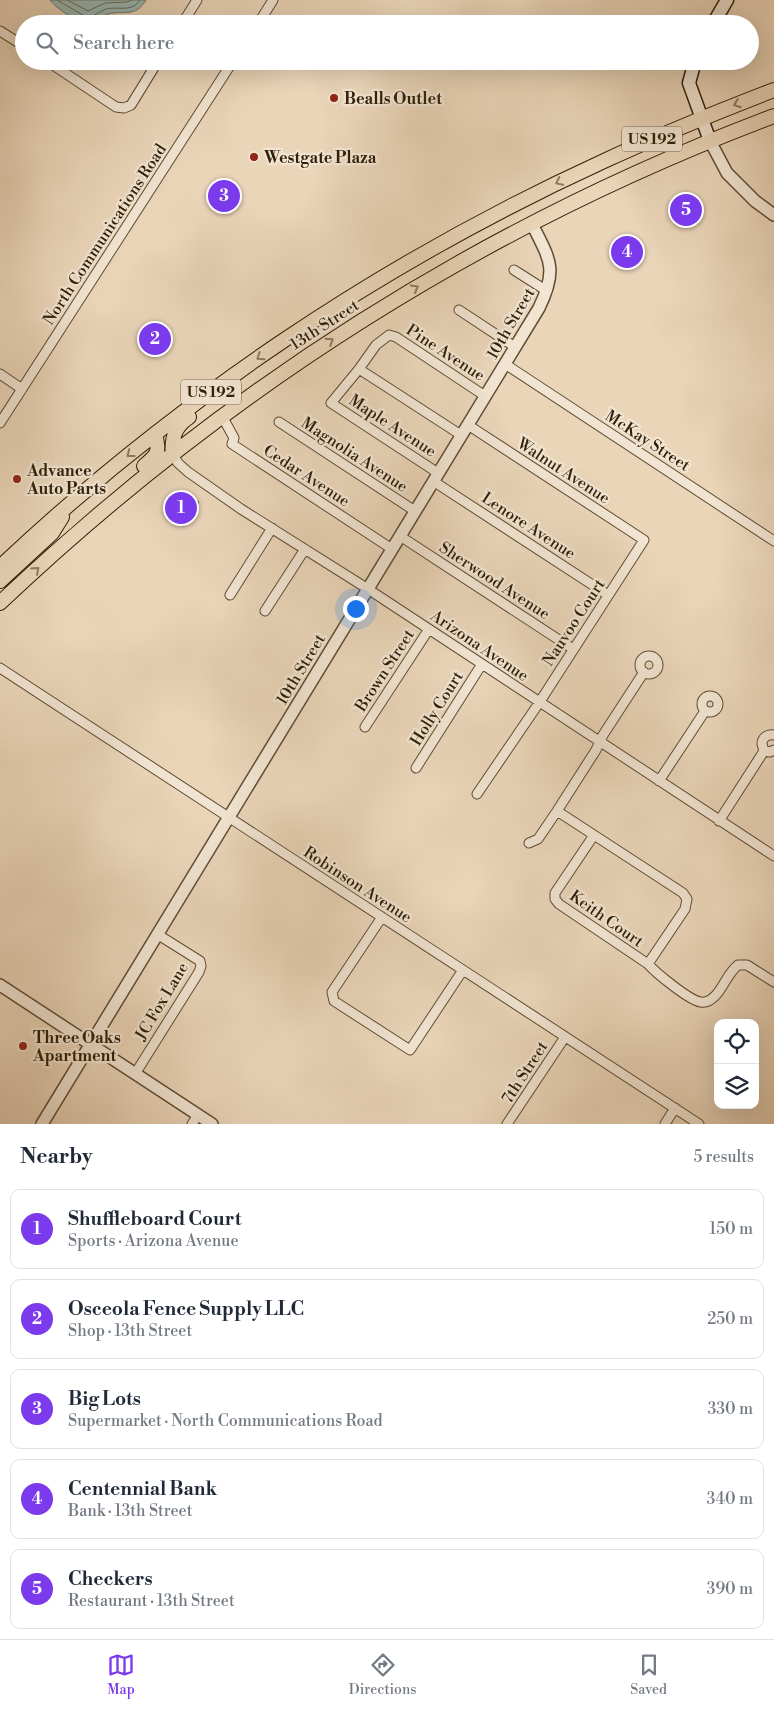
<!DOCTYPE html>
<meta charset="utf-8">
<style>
:root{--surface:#fff;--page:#f6f6f7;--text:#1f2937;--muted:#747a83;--line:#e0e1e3;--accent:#7c3aed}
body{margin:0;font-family:"Libre Bodoni",serif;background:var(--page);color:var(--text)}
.controls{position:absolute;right:15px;bottom:15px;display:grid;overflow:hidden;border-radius:10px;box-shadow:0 5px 20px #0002}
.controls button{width:45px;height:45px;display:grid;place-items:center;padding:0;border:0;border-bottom:1px solid var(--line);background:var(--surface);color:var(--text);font:25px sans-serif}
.you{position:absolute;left:355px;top:608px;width:18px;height:18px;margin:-12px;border:4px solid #fff;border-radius:50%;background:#1a73e8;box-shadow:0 0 0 8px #1a73e833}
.badge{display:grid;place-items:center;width:32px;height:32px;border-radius:50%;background:var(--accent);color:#fff;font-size:16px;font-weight:700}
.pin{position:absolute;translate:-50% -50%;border:2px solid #fff;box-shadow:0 1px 5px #0006}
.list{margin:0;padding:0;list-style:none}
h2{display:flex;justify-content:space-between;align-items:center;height:65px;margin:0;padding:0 20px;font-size:21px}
h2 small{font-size:16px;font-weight:400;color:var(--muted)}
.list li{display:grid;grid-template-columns:32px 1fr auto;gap:15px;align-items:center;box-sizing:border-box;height:80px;margin:0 10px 10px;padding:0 10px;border:1px solid var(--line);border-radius:10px}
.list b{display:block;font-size:19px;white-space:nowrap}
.list p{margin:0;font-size:16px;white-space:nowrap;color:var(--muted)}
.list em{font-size:16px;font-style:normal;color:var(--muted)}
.icon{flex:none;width:28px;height:28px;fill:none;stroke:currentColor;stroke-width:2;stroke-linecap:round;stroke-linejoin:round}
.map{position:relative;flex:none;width:774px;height:1124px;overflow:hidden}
.search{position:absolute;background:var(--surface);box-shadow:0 5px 20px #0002;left:15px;right:15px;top:15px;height:55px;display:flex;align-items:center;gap:12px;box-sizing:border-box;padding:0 18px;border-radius:28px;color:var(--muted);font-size:19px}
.sheet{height:515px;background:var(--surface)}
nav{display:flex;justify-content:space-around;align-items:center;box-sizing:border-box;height:70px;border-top:1px solid var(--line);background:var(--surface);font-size:14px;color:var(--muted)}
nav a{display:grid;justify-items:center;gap:2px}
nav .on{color:var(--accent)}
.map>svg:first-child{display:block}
</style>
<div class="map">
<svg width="774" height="1124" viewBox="0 0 774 1124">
<rect width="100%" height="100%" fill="#ead5b9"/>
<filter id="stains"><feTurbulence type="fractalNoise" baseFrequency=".004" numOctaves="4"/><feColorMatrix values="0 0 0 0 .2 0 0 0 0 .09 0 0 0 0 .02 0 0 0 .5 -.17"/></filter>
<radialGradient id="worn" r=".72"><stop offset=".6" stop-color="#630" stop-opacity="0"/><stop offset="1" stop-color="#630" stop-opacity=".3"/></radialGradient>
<!-- green -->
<path fill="#b2be93" stroke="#716e4c" d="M178 490 199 502 184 526 164 513Z"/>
<!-- water -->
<path fill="#98b8b4" stroke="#6e7a6e" d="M50 0H146C135 18 125 10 108 14 103 15 100 20 95 21 80 25 59 11 50 0Z"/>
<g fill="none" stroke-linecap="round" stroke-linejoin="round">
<!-- shore -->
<path stroke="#646b5c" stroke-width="1" d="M57 0 88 18C94 16 100 11 106 9 118 6 132 13 140 0
M67 0 88 11 105 3 127 2 132 0"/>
<!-- minor casing -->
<g stroke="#5e4c32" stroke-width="11">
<path id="minor" d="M182 24 197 0
M258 24 273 0
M0 31 24 46
M47 61 116 107 124 108 131 105 158 61
M514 270 547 291
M459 310 515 347
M505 364 774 541
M359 369 461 435
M0 374 22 389
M222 416 234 438 232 444 392 549
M279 422 415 511
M0 423 233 61
M468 425 644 540 539 703 477 794
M173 455 178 463 188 472 241 509 368 589 774 856
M438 473 331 403 359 369 376 345 389 335 396 337 485 396
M433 481 608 595
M400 536 573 649
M230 595 272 528
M265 611 305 549
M640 665a9 9 0 1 1 18 0a9 9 0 1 1-18 0Z
M0 668 699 1124
M702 704a8 8 0 1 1 16 0a8 8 0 1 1-16 0Z
M365 727 429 629
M764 751 762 744C762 737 768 734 774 735
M764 751 770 752 774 750
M416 768 482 664
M659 781 705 711
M557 811 683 893 687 899 685 909 648 964
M719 821 764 751
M594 835 555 893V899L559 904 648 964C656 973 690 1001 701 1002 706 1003 711 1000 715 996 724 987 727 974 738 965H747L774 982
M529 843 538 839 557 811 596 750 603 735 644 672
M382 917 332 992 334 1001 410 1050 463 970
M135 1074 199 972 201 966 200 961 157 934
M192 1124 198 1115
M507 1124 565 1037
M665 1124 675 1108"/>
</g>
<!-- tertiary casing -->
<g stroke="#5e4c32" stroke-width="14">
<path id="tertiary" d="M710 141 727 173 755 201 774 215
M0 985 212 1124
M42 1124 539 308C558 269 550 260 532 224"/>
</g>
<!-- secondary casing -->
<g stroke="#301e05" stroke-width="15">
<path id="secondary" d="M713 24 727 0
M695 61 689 83 710 141"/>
</g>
<!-- trunk casing -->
<g stroke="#301e05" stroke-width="16">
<path id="trunk" d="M173 455C171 438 175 426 189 417
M144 466C158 454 160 453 155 434
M0 567C177 400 383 262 604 161 660 135 717 112 774 90
M0 581 52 533 62 517
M0 603C225 390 484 225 774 116"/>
</g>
<!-- minor -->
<use href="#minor" stroke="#f1e4d2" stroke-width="9"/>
<!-- tertiary -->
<use href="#tertiary" stroke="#f1e4d2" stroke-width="11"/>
<!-- secondary -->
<use href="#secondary" stroke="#f1e4d2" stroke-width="12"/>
<!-- trunk -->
<use href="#trunk" stroke="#ead5b9" stroke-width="14"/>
</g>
<!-- one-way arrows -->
<defs><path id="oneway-chevron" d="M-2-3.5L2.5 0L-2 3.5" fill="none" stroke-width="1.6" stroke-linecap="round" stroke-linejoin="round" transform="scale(1.25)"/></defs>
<g stroke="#8d7a5f">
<use href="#oneway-chevron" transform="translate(737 104) rotate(159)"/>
<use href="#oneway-chevron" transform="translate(559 182) rotate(154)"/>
<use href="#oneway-chevron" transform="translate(415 288) rotate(-30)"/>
<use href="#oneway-chevron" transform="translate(330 341) rotate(-33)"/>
<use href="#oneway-chevron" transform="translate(260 357) rotate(146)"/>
<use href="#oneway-chevron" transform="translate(130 454) rotate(142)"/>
<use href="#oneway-chevron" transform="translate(36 570) rotate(-42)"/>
</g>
<!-- markers -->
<g fill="#8f2418" stroke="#f1e4d2" stroke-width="2">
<circle cx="334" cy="98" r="5"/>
<circle cx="254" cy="157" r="5"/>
<circle cx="17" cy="479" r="5"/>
<circle cx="23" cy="1046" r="5"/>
</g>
<g text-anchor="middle" stroke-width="4.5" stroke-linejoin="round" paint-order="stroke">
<!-- shield labels -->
<g fill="#f1e4d2" stroke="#6a5942" stroke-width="1">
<rect x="622" y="126.5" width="60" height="25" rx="4"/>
<rect x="181" y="379.5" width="60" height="25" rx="4"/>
</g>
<g font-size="15" font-weight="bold" fill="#301e05">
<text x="652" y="144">US 192</text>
<text x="211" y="397">US 192</text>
</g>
<!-- poi labels -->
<g font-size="16" font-weight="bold" fill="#301e05" stroke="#f1e4d2" text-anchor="start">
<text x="344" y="104">Bealls Outlet</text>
<text x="264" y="163">Westgate Plaza</text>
<text x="27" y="476">Advance<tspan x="27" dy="18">Auto Parts</tspan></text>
<text x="33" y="1043">Three Oaks<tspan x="33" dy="18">Apartment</tspan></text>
</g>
<!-- street labels -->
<g font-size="16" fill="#301e05" stroke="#f1e4d2">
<text transform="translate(104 234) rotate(-57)" y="6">North Communications Road</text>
<text transform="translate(510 323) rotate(-60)" y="6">10th Street</text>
<text transform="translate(324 324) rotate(-33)" y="6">13th Street</text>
<text transform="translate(446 352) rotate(33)" y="6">Pine Avenue</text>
<text transform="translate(393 425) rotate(33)" y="6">Maple Avenue</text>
<text transform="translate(648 440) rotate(33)" y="6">McKay Street</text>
<text transform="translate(355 454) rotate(33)" y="6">Magnolia Avenue</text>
<text transform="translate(564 470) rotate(33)" y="6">Walnut Avenue</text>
<text transform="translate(307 475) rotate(33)" y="6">Cedar Avenue</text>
<text transform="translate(529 525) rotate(33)" y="6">Lenore Avenue</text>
<text transform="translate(495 580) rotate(33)" y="6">Sherwood Avenue</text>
<text transform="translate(573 622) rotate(-57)" y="6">Nauvoo Court</text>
<text transform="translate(480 645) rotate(34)" y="6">Arizona Avenue</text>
<text transform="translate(300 669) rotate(-59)" y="6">10th Street</text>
<text transform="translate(384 670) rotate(-57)" y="6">Brown Street</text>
<text transform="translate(436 708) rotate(-58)" y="6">Holly Court</text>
<text transform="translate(358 884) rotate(33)" y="6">Robinson Avenue</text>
<text transform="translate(607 918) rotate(35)" y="6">Keith Court</text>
<text transform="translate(161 1001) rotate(-59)" y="6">JC Fox Lane</text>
<text transform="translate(524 1072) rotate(-57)" y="6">7th Street</text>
</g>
</g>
<rect width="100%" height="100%" filter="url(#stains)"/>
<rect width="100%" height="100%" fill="url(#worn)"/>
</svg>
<div class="controls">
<button><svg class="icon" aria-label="locate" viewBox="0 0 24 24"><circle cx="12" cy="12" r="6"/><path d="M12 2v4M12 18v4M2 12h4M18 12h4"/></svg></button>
<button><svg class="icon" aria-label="layers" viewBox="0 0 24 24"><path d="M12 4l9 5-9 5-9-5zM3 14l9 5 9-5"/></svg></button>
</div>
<div class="you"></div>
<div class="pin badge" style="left:181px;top:508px">1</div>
<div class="pin badge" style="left:155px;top:339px">2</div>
<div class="pin badge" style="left:224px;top:196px">3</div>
<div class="pin badge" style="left:627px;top:252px">4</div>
<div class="pin badge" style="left:686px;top:210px">5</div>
<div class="search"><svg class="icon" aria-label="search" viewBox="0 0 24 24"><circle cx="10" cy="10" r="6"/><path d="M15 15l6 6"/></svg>Search here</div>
</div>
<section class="sheet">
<h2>Nearby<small>5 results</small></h2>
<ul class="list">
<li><span class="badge">1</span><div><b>Shuffleboard Court</b><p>Sports · Arizona Avenue</p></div><em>150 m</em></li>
<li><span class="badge">2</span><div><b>Osceola Fence Supply LLC</b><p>Shop · 13th Street</p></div><em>250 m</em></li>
<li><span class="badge">3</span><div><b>Big Lots</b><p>Supermarket · North Communications Road</p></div><em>330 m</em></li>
<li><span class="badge">4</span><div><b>Centennial Bank</b><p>Bank · 13th Street</p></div><em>340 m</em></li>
<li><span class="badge">5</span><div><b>Checkers</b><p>Restaurant · 13th Street</p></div><em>390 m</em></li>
</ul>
</section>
<nav>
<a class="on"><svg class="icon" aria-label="map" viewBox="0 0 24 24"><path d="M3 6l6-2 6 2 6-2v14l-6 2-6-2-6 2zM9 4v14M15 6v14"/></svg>Map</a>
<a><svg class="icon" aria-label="directions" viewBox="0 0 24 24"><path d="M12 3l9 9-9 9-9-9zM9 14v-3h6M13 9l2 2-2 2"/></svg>Directions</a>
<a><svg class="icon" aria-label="saved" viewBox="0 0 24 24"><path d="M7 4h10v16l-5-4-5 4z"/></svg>Saved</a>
</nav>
